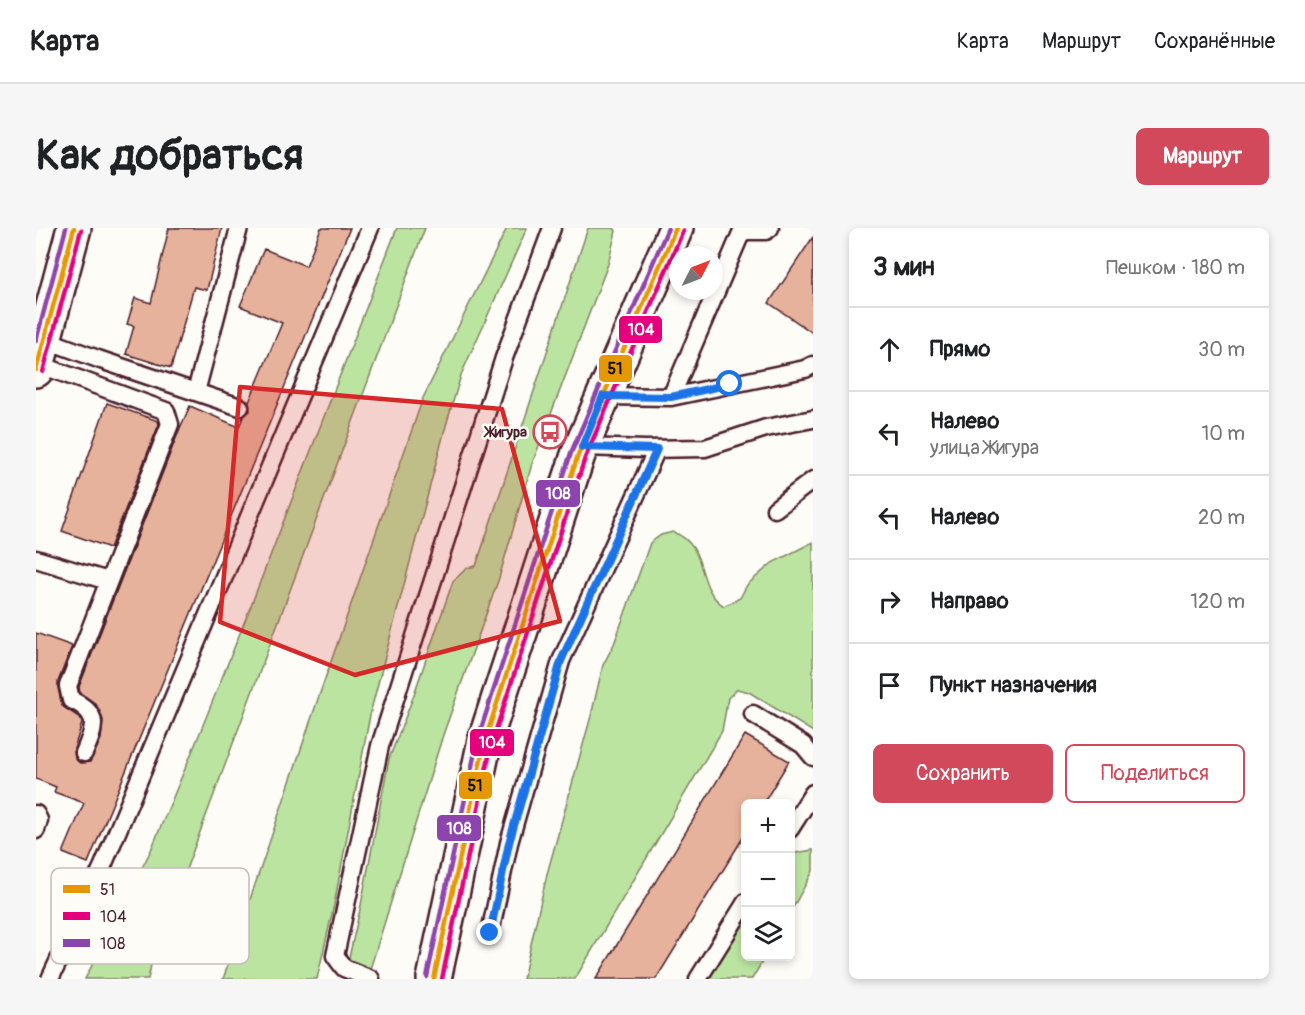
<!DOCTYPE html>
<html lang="ru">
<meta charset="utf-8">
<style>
:root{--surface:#fff;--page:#f6f6f6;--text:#202124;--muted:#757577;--line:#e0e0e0;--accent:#d1495b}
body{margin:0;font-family:Pangolin,sans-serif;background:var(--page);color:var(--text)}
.controls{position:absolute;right:18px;bottom:18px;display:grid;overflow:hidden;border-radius:9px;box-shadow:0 3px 9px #0003}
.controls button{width:54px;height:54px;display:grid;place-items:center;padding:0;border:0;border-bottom:2px solid var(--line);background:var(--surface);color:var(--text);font:30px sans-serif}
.compass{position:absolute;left:633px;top:18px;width:54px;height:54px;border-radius:50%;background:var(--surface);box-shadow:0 3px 9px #0003;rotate:48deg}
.stop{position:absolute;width:18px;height:18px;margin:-14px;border:4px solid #1a73e8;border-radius:50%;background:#fff}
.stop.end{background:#1a73e8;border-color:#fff;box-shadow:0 2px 6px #0008}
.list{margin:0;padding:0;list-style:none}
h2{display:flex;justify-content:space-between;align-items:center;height:78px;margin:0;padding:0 24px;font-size:26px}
h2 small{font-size:20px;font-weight:400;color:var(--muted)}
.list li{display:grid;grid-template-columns:39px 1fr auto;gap:18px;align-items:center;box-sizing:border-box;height:84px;padding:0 24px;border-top:2px solid var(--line)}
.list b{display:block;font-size:22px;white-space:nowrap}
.list p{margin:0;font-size:20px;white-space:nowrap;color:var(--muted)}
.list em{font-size:20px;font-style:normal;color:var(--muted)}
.actions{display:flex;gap:12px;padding:18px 24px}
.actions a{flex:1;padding:14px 0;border:2px solid var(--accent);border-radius:9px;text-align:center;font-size:21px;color:var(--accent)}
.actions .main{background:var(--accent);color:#fff}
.icon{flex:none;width:33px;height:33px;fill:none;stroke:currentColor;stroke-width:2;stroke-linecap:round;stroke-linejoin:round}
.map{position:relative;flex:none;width:777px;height:751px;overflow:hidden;border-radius:9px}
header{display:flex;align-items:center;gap:36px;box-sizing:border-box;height:84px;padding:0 30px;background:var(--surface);border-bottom:2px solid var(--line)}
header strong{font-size:28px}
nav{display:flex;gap:33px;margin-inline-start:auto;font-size:21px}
.intro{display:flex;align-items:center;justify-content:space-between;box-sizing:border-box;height:144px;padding:0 36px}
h1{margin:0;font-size:42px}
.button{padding:15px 27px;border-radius:9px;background:var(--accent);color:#fff;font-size:21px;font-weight:700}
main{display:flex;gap:36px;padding:0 36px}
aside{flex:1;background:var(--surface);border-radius:9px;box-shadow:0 3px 9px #0003}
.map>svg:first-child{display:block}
</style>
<header>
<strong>Карта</strong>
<nav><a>Карта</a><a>Маршрут</a><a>Сохранённые</a></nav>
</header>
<div class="intro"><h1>Как добраться</h1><a class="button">Маршрут</a></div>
<main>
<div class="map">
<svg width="777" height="751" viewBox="0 0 777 751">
<rect width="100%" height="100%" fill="#fdfcf7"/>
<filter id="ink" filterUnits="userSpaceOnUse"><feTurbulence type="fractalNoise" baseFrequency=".0167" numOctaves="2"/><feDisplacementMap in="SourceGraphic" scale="12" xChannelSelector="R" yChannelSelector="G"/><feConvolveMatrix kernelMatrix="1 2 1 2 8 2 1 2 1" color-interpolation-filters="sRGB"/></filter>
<g filter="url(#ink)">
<!-- green -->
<path fill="#bbe4a0" stroke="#828266" stroke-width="1.5" d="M361 0H389L116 733 112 751H49L115 622 161 512 214 380Z
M471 0H491L425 147 409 201 335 482 298 677 281 751H187L283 468 387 170Z
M552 0H578L580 3 572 36 496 236 463 350 407 507 331 751H308L325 677 353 531 376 472 417 353 431 340 440 338Z
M637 304C674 318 658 359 688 378L704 370 711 357 736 335 777 314V504L713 464 701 461 692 470 686 503 539 751H487L511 646 555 488 567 437 578 416 614 315 625 307Z
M777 622V643L755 683V629L760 625Z
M709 690 710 728 729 729 716 751H673Z"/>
<!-- building -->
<path fill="#e7b29c" stroke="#4a1f2b" stroke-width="1.5" d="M133 0H186L171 62 158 59 135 140 90 126 98 98 91 96 99 70 115 75Z
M285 0H314L52 635 27 625 48 575 18 564 20 559 0 551V405L36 418 22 454V460L26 478 44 490 46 495 38 521 39 531 44 535 54 534 65 511 67 492 60 476 44 465 43 459 144 200 154 178 203 199 207 189 214 183 213 174 246 95 204 78 228 21 270 38Z
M777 9V105L733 75Z
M71 175 122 193 123 196 74 320 26 303Z
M709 507 753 533 727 576H710V605L620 751H560Z"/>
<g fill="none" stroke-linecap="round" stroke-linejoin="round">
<!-- lane casing -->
<g stroke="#4a1f2b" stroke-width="21">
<path id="lane" d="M8 111 62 131 204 179
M2 136 130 183 134 196 32 458 35 472C65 485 59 500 48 525
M160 164 203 0
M567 168 635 169 769 141 777 137
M635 169 706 3H730L734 0
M546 219 610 221 669 220 730 200 777 191
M739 281 777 252
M0 331 72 353
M717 486 767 517 777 529
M0 586 3 592 0 602
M754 601 777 565
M454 705 473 615 525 433 621 221
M14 751 66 640 334 0
M335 751 308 740 299 728 344 518 468 130 516 0
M662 751 710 674"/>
</g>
<!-- secondary casing -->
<g stroke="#4a1f2b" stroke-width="38">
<path id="secondary" d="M398 751 449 512 542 227 640 0"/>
</g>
<!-- primary casing -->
<g stroke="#4a1f2b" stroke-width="38">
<path id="primary" d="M0 142 38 0"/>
</g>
<!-- lane -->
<use href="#lane" stroke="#fdfcf7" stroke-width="16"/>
<!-- secondary -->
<use href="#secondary" stroke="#fdfcf7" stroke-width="33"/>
<!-- primary -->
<use href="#primary" stroke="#fdfcf7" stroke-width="33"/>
<!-- bus-1 casing -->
<g stroke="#fdfcf7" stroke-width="9">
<path id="bus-1" d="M0 142 38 0
M398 751 449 512 542 227 640 0"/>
</g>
<!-- bus-2 casing -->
<g stroke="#fdfcf7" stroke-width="9">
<path id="bus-2" d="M7 144 45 2
M406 751 456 514 549 230 647 3"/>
</g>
<!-- bus-3 casing -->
<g stroke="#fdfcf7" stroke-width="9">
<path id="bus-3" d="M0 113 30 0
M391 749 442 510 535 225 632 0"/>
</g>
<!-- bus-1 -->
<use href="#bus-1" stroke="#e69804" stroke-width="4.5"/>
<!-- bus-2 -->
<use href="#bus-2" stroke="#e5007d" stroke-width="4.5"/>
<!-- bus-3 -->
<use href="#bus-3" stroke="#8e44ad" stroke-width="4.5"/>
</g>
</g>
<g fill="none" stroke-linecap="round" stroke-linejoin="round" filter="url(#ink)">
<!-- route -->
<path stroke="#1a73e8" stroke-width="8" d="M454 705 473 615 525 433 621 221 546 219 567 168 635 169 694 156"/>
</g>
<!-- marked area -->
<path fill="#d62828" fill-opacity="0.2" stroke="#d62828" stroke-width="4.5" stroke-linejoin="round" d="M204 159 466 181 524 393 319 447 184 394Z"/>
<!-- icons -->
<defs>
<g id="bus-ring" transform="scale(1.725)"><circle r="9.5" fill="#fdfcf7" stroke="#d1495b" stroke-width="1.5"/><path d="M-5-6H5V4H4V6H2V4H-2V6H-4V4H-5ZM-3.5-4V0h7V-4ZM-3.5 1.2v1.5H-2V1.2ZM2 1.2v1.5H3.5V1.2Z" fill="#d1495b"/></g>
</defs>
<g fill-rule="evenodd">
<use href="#bus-ring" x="514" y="204"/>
</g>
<g text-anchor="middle" stroke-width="5" stroke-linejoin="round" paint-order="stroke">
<!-- poi labels -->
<g font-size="15" font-weight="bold" fill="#4a1f2b" stroke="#fdfcf7" text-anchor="end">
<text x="491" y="209">Жигура</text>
</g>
</g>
<!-- legend -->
<rect x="15" y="640" width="198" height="96" rx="9" fill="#fdfcf7" stroke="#c7baba" stroke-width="1.5"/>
<rect x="27" y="657" width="27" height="8" fill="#e69804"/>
<rect x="27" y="684" width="27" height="8" fill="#e5007d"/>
<rect x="27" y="711" width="27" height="8" fill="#8e44ad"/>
<g font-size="16" fill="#4a1f2b">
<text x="64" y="667">51</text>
<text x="64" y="694">104</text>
<text x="64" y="721">108</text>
</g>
<g stroke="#fdfcf7" stroke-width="2">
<rect x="582" y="87" width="45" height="29" rx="6" fill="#e5007d"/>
<rect x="562" y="126" width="35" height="29" rx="6" fill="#e69804"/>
<rect x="499" y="251" width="46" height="29" rx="6" fill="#8e44ad"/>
<rect x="433" y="500" width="46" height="29" rx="6" fill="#e5007d"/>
<rect x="422" y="543" width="35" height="29" rx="6" fill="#e69804"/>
<rect x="400" y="586" width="46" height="28" rx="6" fill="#8e44ad"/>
</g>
<g font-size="16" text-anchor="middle" font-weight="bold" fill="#fff">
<text x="605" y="107">104</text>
<text x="522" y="271">108</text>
<text x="456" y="520">104</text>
<text x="423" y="606">108</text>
</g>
<g font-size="16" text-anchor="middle" font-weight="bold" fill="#111">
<text x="579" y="146">51</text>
<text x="439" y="563">51</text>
</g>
</svg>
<div class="controls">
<button>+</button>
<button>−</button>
<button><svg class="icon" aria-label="layers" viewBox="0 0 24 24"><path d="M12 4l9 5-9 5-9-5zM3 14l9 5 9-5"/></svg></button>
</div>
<svg class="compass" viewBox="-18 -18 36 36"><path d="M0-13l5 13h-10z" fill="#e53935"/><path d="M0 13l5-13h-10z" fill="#757577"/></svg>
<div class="stop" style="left:694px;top:156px"></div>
<div class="stop end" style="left:454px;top:705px"></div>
</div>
<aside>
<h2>3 мин<small>Пешком · 180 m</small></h2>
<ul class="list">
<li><svg class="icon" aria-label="ahead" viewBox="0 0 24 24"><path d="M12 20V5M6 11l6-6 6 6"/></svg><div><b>Прямо</b></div><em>30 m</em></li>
<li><svg class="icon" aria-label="left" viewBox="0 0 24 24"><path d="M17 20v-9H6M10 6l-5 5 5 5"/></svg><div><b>Налево</b><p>улица Жигура</p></div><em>10 m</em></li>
<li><svg class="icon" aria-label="left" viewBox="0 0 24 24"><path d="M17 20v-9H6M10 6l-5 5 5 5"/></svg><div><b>Налево</b></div><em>20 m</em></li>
<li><svg class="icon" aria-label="right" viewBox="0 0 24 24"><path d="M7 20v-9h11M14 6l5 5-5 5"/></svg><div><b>Направо</b></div><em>120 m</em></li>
<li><svg class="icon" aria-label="arrive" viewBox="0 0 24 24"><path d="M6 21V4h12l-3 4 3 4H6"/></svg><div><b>Пункт назначения</b></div></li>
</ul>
<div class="actions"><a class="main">Сохранить</a><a>Поделиться</a></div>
</aside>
</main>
